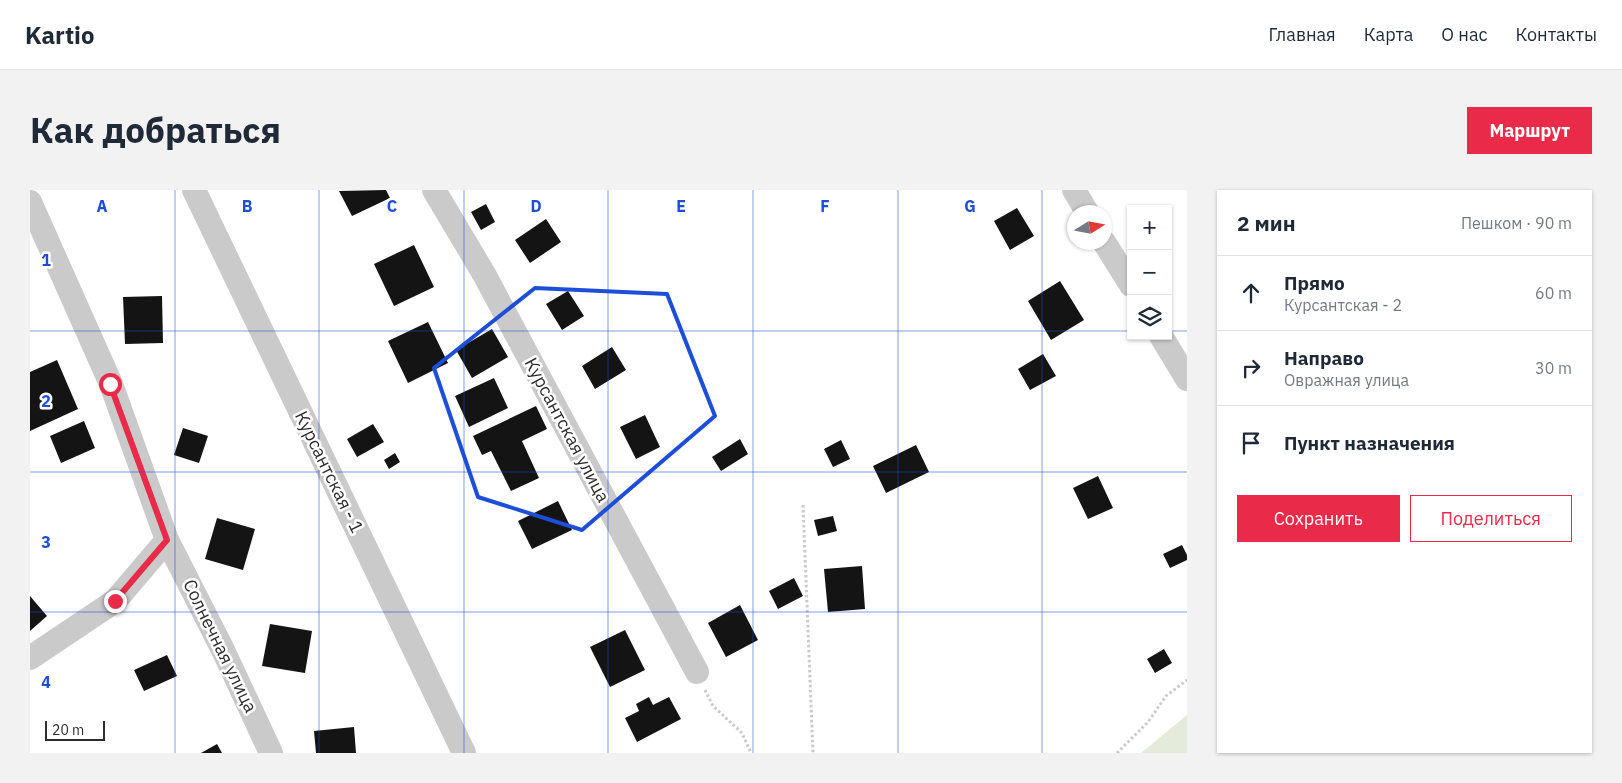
<!DOCTYPE html>
<html lang="ru">
<meta charset="utf-8">
<style>
:root{--surface:#fff;--page:#f2f2f3;--text:#1f2937;--muted:#747a83;--line:#e0e1e3;--accent:#e92a48}
body{margin:0;font-family:"IBM Plex Sans",sans-serif;background:var(--page);color:var(--text)}
.controls{position:absolute;right:15px;top:15px;display:grid;overflow:hidden;border-radius:0px;box-shadow:0 1px 4px #0004}
.controls button{width:45px;height:45px;display:grid;place-items:center;padding:0;border:0;border-bottom:1px solid var(--line);background:var(--surface);color:var(--text);font:25px sans-serif}
.compass{position:absolute;left:1037px;top:15px;width:45px;height:45px;border-radius:50%;background:var(--surface);box-shadow:0 1px 4px #0004;rotate:79deg}
.scale{position:absolute;left:15px;bottom:12px;width:60px;box-sizing:border-box;padding-left:5px;border:2px solid #2d2d2d;border-top:0;font-size:14px;line-height:18px;white-space:nowrap;color:#2d2d2d;-webkit-text-stroke:4px #fff;paint-order:stroke}
.stop{position:absolute;width:15px;height:15px;margin:-11px;border:4px solid #e92a48;border-radius:50%;background:#fff}
.stop.end{background:#e92a48;border-color:#fff;box-shadow:0 1px 5px #0008}
.list{margin:0;padding:0;list-style:none}
h2{display:flex;justify-content:space-between;align-items:center;height:65px;margin:0;padding:0 20px;font-size:21px}
h2 small{font-size:16px;font-weight:400;color:var(--muted)}
.list li{display:grid;grid-template-columns:32px 1fr auto;gap:15px;align-items:center;box-sizing:border-box;height:75px;padding:0 20px;border-top:1px solid var(--line)}
.list b{display:block;font-size:19px;white-space:nowrap}
.list p{margin:0;font-size:16px;white-space:nowrap;color:var(--muted)}
.list em{font-size:16px;font-style:normal;color:var(--muted)}
.actions{display:flex;gap:10px;padding:15px 20px}
.actions a{flex:1;padding:11px 0;border:1px solid var(--accent);border-radius:0px;text-align:center;font-size:18px;color:var(--accent)}
.actions .main{background:var(--accent);color:#fff}
.icon{flex:none;width:28px;height:28px;fill:none;stroke:currentColor;stroke-width:2;stroke-linecap:round;stroke-linejoin:round}
.map{position:relative;flex:none;width:1157px;height:563px;overflow:hidden;border-radius:0px}
header{display:flex;align-items:center;gap:30px;box-sizing:border-box;height:70px;padding:0 25px;background:var(--surface);border-bottom:1px solid var(--line)}
header strong{font-size:24px}
nav{display:flex;gap:28px;margin-inline-start:auto;font-size:18px}
.intro{display:flex;align-items:center;justify-content:space-between;box-sizing:border-box;height:120px;padding:0 30px}
h1{margin:0;font-size:35px}
.button{padding:12px 22px;border-radius:0px;background:var(--accent);color:#fff;font-size:18px;font-weight:700}
main{display:flex;gap:30px;padding:0 30px}
aside{flex:1;background:var(--surface);border-radius:0px;box-shadow:0 1px 4px #0004}
.map>svg:first-child{display:block}
</style>
<header>
<strong>Kartio</strong>
<nav><a>Главная</a><a>Карта</a><a>О нас</a><a>Контакты</a></nav>
</header>
<div class="intro"><h1>Как добраться</h1><a class="button">Маршрут</a></div>
<main>
<div class="map">
<svg width="1157" height="563" viewBox="0 0 1157 563">
<rect width="100%" height="100%" fill="#fff"/>
<!-- green -->
<path fill="#e5ebda" d="M1157 525V563H1111Z"/>
<!-- building -->
<path fill="#141414" d="M356 0 360 8 322 26 309 1Z
M456 14 465 32 451 40 441 22Z
M987 18 1004 46 980 60 964 31Z
M516 29 531 52 500 73 485 50Z
M384 55 404 97 364 116 344 74Z
M1030 91 1054 130 1021 150 998 111Z
M538 101 554 126 532 140 516 114Z
M132 106 133 153 95 154 93 107Z
M398 132 418 173 378 193 358 151Z
M462 139 478 167 442 188 426 160Z
M582 157 596 180 565 199 552 176Z
M1013 164 1026 186 1000 200 988 179Z
M27 170 48 219 0 241V182Z
M464 188 478 218 439 237 425 206Z
M506 216 517 239 492 251 509 288 481 301 461 261 452 265 443 246Z
M615 225 630 257 606 269 590 237Z
M54 231 65 258 31 273 20 246Z
M343 234 354 252 327 267 317 249Z
M153 238 178 246 169 273 144 265Z
M710 249 718 264 691 281 682 267Z
M811 250 820 269 803 277 794 259Z
M886 255 899 282 856 303 843 276Z
M365 263 370 272 359 279 354 270Z
M1068 286 1083 318 1058 329 1043 298Z
M528 311 542 340 502 359 488 331Z
M803 326 807 341 788 346 784 330Z
M187 328 225 339 213 380 175 369Z
M1152 355 1157 365V370L1140 378 1133 364Z
M832 376 835 419 798 422 794 379Z
M764 388 773 406 748 419 739 401Z
M0 406 17 426 0 441Z
M710 415 728 450 696 467 678 433Z
M240 434 282 441 275 483 232 476Z
M595 440 615 480 580 497 560 457Z
M1134 459 1142 473 1125 483 1117 469Z
M137 465 147 486 114 501 104 480Z
M619 507 623 515 639 507 651 529 607 552 595 528 609 521 606 514Z
M324 537 326 563H286L284 541Z
M187 554 192 563H171Z"/>
<g fill="none" stroke-linecap="round" stroke-linejoin="round">
<!-- path -->
<path stroke="#cacaca" stroke-width="3" stroke-dasharray="2.5 2.5" stroke-linecap="butt" d="M773 315 783 563
M675 500 683 516 712 543 721 563
M1087 563 1118 532 1136 506 1157 490"/>
<!-- minor -->
<path stroke="#cacaca" stroke-width="24" d="M164 0 434 563
M404 0 454 84 667 482
M1044 0 1057 22
M0 12 81 194 137 350 193 460 241 563
M1074 52 1101 95
M1131 146 1157 189
M0 468 85 411 137 350"/>
</g>
<g fill="none" stroke-linecap="round" stroke-linejoin="round">
<!-- route -->
<path stroke="#e92a48" stroke-width="6" d="M80 194 137 350 85 411"/>
</g>
<!-- marked area -->
<path fill="none" stroke="#1d4ed8" stroke-width="4" stroke-linejoin="round" d="M505 98 637 104 685 226 552 340 448 307 404 178Z"/>
<!-- grid -->
<path fill="none" stroke="#1d4ed8" stroke-width="1" stroke-opacity="0.55" d="M145 0V563M289 0V563M434 0V563M578 0V563M723 0V563M868 0V563M1012 0V563M0 141H1101M1138 141H1157M0 282H1157M0 422H1157"/>
<g text-anchor="middle" stroke-width="5" stroke-linejoin="round" paint-order="stroke">
<!-- street labels -->
<g font-size="18" fill="#2d2d2d" stroke="#fff">
<text transform="translate(537 240) rotate(62)" y="6">Курсантская улица</text>
<text transform="translate(299 282) rotate(64)" y="6">Курсантская - 1</text>
<text transform="translate(190 456) rotate(64)" y="6">Солнечная улица</text>
</g>
</g>
<g font-size="16" text-anchor="middle" font-weight="bold" fill="#1d4ed8" stroke="#fff" stroke-width="5" stroke-linejoin="round" paint-order="stroke">
<text x="72" y="22">A</text>
<text x="217" y="22">B</text>
<text x="362" y="22">C</text>
<text x="506" y="22">D</text>
<text x="651" y="22">E</text>
<text x="795" y="22">F</text>
<text x="940" y="22">G</text>
<text x="16" y="76">1</text>
<text x="16" y="217">2</text>
<text x="16" y="358">3</text>
<text x="16" y="498">4</text>
</g>
</svg>
<div class="controls">
<button>+</button>
<button>−</button>
<button><svg class="icon" aria-label="layers" viewBox="0 0 24 24"><path d="M12 4l9 5-9 5-9-5zM3 14l9 5 9-5"/></svg></button>
</div>
<svg class="compass" viewBox="-18 -18 36 36"><path d="M0-13l5 13h-10z" fill="#e53935"/><path d="M0 13l5-13h-10z" fill="#747a83"/></svg>
<div class="scale">20 m</div>
<div class="stop" style="left:80px;top:194px"></div>
<div class="stop end" style="left:85px;top:411px"></div>
</div>
<aside>
<h2>2 мин<small>Пешком · 90 m</small></h2>
<ul class="list">
<li><svg class="icon" aria-label="ahead" viewBox="0 0 24 24"><path d="M12 20V5M6 11l6-6 6 6"/></svg><div><b>Прямо</b><p>Курсантская - 2</p></div><em>60 m</em></li>
<li><svg class="icon" aria-label="right" viewBox="0 0 24 24"><path d="M7 20v-9h11M14 6l5 5-5 5"/></svg><div><b>Направо</b><p>Овражная улица</p></div><em>30 m</em></li>
<li><svg class="icon" aria-label="arrive" viewBox="0 0 24 24"><path d="M6 21V4h12l-3 4 3 4H6"/></svg><div><b>Пункт назначения</b></div></li>
</ul>
<div class="actions"><a class="main">Сохранить</a><a>Поделиться</a></div>
</aside>
</main>
